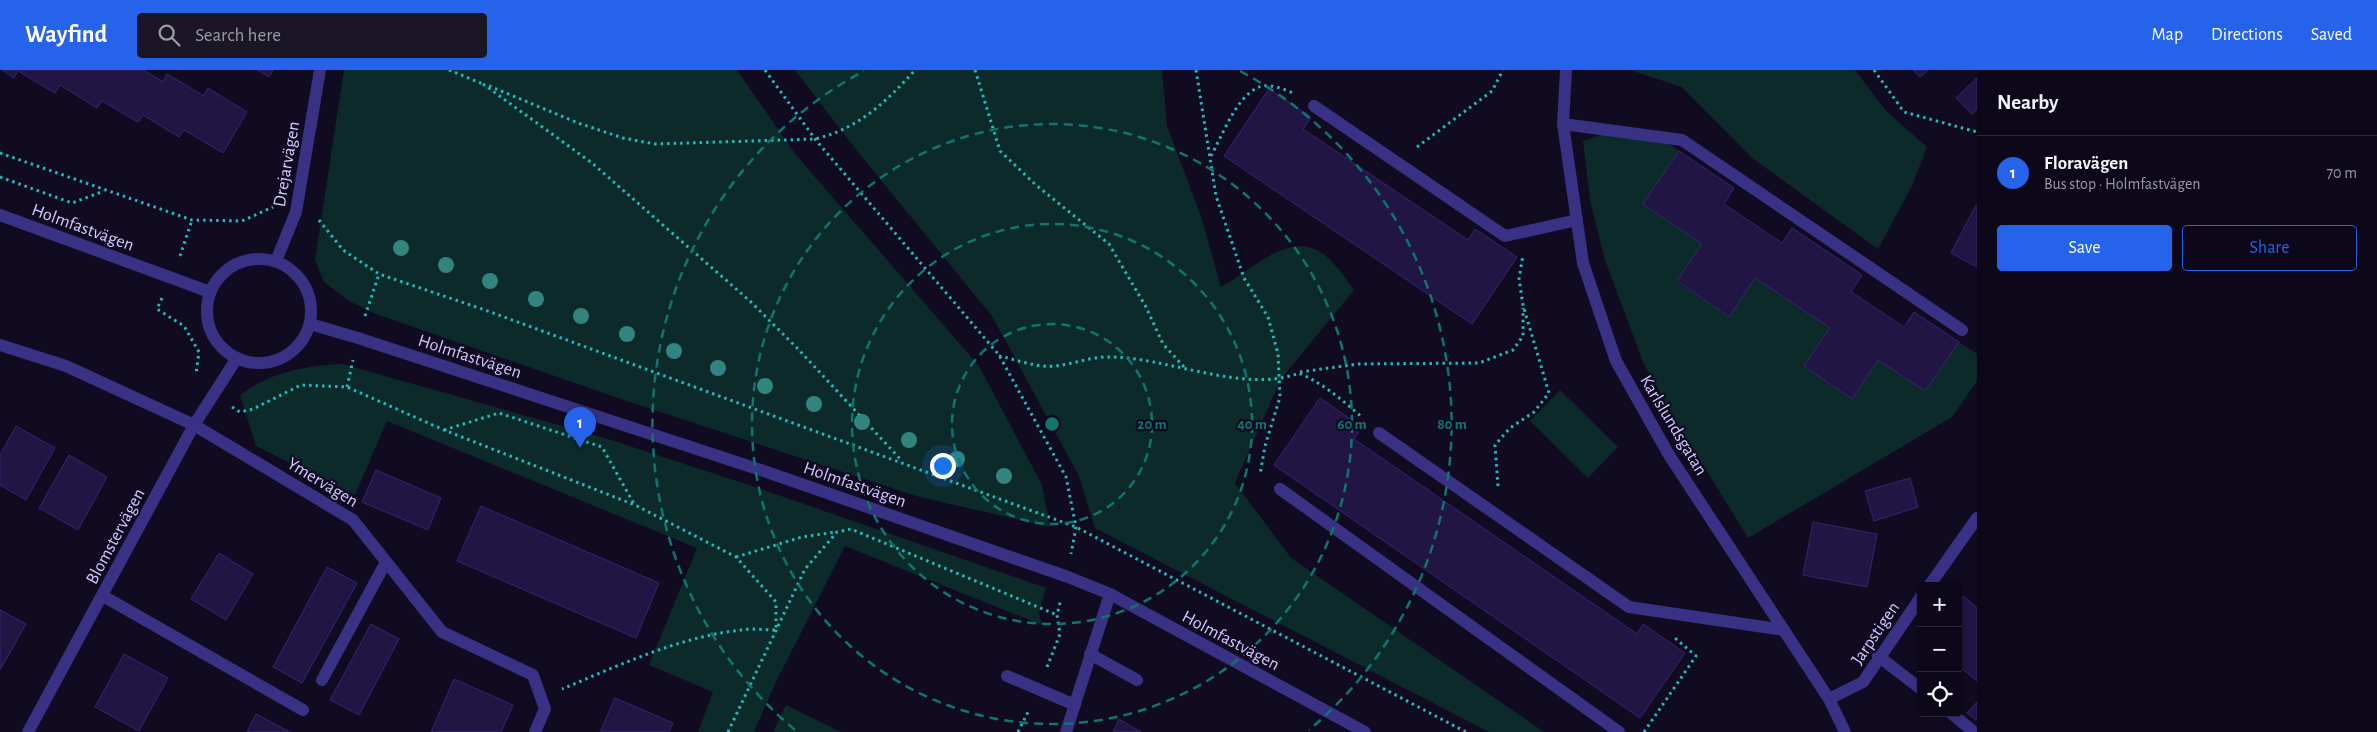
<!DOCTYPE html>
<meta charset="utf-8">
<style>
:root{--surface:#0c0819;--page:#1a1626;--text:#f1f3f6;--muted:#9a9aa2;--line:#2c2938;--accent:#2563eb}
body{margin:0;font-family:"Alegreya Sans",sans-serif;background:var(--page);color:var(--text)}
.controls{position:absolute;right:15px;bottom:15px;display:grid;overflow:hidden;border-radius:5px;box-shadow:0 2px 8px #0003}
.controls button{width:45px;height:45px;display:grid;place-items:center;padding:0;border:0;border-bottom:1px solid var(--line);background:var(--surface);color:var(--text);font:25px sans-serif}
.you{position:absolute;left:942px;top:395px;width:18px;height:18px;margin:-12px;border:4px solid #fff;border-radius:50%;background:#1a73e8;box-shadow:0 0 0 8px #1a73e833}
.badge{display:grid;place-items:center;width:32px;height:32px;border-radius:50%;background:var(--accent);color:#fff;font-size:16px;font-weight:700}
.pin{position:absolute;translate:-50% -41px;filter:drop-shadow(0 1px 2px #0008)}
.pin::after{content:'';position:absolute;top:26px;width:18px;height:15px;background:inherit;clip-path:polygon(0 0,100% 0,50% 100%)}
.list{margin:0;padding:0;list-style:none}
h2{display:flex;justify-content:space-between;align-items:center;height:65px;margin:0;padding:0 20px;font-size:21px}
h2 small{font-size:16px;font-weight:400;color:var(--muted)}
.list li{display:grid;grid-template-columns:32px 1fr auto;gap:15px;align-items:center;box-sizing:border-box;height:75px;padding:0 20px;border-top:1px solid var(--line)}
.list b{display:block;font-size:19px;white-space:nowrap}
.list p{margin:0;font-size:16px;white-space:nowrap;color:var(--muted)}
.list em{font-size:16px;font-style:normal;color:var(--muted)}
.actions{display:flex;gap:10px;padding:15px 20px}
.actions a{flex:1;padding:11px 0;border:1px solid var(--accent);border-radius:5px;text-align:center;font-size:18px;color:var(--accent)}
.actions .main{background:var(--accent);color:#fff}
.icon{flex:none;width:28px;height:28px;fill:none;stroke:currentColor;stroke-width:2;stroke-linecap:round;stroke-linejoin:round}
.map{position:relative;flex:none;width:1977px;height:662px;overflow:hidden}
header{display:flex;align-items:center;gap:30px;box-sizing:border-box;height:70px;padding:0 25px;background:var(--accent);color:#fff}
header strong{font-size:24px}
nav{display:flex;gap:28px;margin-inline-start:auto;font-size:18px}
.search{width:350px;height:45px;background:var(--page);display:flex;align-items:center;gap:12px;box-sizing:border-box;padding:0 18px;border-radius:5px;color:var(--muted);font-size:19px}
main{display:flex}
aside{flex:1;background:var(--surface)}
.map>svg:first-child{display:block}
</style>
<header>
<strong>Wayfind</strong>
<div class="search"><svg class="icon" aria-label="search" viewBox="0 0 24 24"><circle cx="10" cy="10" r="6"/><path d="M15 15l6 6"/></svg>Search here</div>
<nav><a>Map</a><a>Directions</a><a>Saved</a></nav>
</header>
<main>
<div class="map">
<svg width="1977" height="662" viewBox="0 0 1977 662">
<rect width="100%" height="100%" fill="#100b21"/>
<!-- green -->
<path fill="#0d2a2b" d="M344 0H737L796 85 979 296 1042 415 1050 457 916 426 621 329 376 244 349 231 324 212 315 190Z
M795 0H1162L1167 56 1201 146 1221 217C1251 201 1292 156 1327 187 1337 196 1346 209 1354 220L1281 309 1235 413 1291 488 1544 662H1489L1095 458 1079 406 992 246 858 82Z
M1630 0H1855L1885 40 1927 77 1912 116 1878 179 1752 88 1682 17Z
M1611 62 1659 67 1679 81 1702 174 1677 212 1729 247 1755 208 1830 258 1804 296 1852 329 1878 290 1925 321 1959 272 1977 284V311L1952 347 1748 468 1675 349 1643 292 1605 190 1590 130 1583 71Z
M342 294 608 369 758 418 1046 518 1039 543 1042 555 845 476 774 616 754 662H698L713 622 649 595 697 478 387 351 355 425 256 376 240 325C271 302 304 296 342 294Z
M1560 320 1618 377 1588 408 1530 351Z
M786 635 841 662H773Z"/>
<!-- building -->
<path fill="#211543" stroke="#382571" d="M2 0H144L163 12 167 4 204 26 208 18 247 42 223 83 184 60 179 67 143 45 138 52 102 31 97 38 60 15 55 23 18 1 14 8Z
M257 0H273L269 7Z
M1913 0H1928L1920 7Z
M1977 8V39L1972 44 1956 28Z
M1269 19 1311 47 1303 59 1468 170 1475 159 1517 187 1472 254 1224 86Z
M1679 81 1734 118 1724 134 1782 173 1792 158 1862 205 1851 222 1904 257 1914 242 1959 272 1925 321 1878 290 1852 329 1804 296 1830 258 1755 208 1729 247 1677 211 1702 174 1643 134Z
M1976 135H1977V197L1951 183Z
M1320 328 1362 357 1354 369 1637 564 1643 554 1685 583 1640 648 1274 395Z
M16 356 55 378 26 430 0 415V385Z
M69 385 107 407 78 460 39 438Z
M376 400 441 428 428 460 362 432Z
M1910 408 1918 437 1874 451 1865 421Z
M481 436 659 513 636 568 457 491Z
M1813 452 1877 464 1867 517 1803 505Z
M219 483 253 504 226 550 191 529Z
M327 497 357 513 302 613 273 597Z
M1963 526 1977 538V611L1961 598 1958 602V532Z
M0 540 26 554 0 600Z
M371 554 399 569 359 645 330 630Z
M124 584 168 608 139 661 95 637Z
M454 609 513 635 501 662H431Z
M615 628 673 653 669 662H600Z
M1977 632V649L1976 650 1967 643Z
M256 644 290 662H247Z
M1119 649 1141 662H1113Z"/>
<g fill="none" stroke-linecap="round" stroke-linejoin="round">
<!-- path -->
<path stroke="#22bbba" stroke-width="3" stroke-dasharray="2.5 4" stroke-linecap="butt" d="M449 0 483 14
M765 0 815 69 999 285 1066 407 1076 457 1071 484
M975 0 1000 81 1036 115 1109 174 1146 237 1163 274 1185 298
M1196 0 1216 126 1244 208 1268 247 1278 284 1280 327 1265 376 1260 405
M1874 0 1904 42 1977 62
M483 14 592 93 751 232 799 280 902 391
M489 16 578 53 623 68 655 74 815 69C858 59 886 32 915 0
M1417 77 1492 21 1503 0
M0 83 192 150 242 151 273 137
M1211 86C1222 66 1236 28 1257 18 1268 12 1284 19 1295 24
M0 107 72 133 104 121
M319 150 343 180 379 204 485 240 1076 457 1466 662
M180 186 192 150
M162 228 157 239 184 256 199 282 196 304
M365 246 379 204
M999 286C1014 289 1029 295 1044 296 1063 298 1084 288 1104 287 1164 285 1244 325 1299 303 1324 314 1342 330 1363 348
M1300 302 1358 294 1479 293 1513 280 1523 266V238
M347 317 353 290
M232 337 240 342 253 339 301 315 347 317 444 360 635 435 736 487 776 532V560C765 560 752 558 741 560 679 567 620 595 562 619
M444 360 499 343 602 377 634 434
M1498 416 1495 375 1510 358 1534 342 1549 323 1523 235 1519 209 1523 185
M736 487 802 467 836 462
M1047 597 1060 564 1057 545 1061 529
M728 662 805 499 837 462 851 459 1057 545
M1018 662 1029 640
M1644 662 1696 586 1675 568"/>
<!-- service -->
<path stroke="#393184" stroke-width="12" d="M1314 36 1505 166 1577 150
M1563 54 1682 70 1962 260
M1379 363 1629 537 1784 560
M1280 419 1619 662
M103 526 303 640
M1090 584 1137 610
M1878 586 1921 619
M1007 606 1075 635
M322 610 386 492
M1951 643 1974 662
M1066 662 1110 524"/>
<!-- minor -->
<path stroke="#393184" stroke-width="12" d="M1566 0 1563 54 1583 193 1616 291 1669 385 1829 629 1845 662
M276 191 296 142 320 0
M0 275 66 296 194 355 353 450 442 562 533 605 545 639 535 662
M1929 516 1977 448
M1829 629 1863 612 1921 527
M28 662 194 355 237 288"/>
<!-- tertiary -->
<path stroke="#393184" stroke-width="12" d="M0 145 210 222
M207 241a52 52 0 1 1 104 0a52 52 0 1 1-104 0Z
M310 254 358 268 764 401 1068 507 1110 524 1365 662"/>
</g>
<!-- trees -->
<g fill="#31857e">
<circle cx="401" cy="178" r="8"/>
<circle cx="446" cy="195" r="8"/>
<circle cx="490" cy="211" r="8"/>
<circle cx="536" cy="229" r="8"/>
<circle cx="581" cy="246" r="8"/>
<circle cx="627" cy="264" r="8"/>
<circle cx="674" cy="281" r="8"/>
<circle cx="718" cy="298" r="8"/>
<circle cx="765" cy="316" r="8"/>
<circle cx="814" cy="334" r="8"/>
<circle cx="862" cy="352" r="8"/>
<circle cx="909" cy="370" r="8"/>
<circle cx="957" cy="389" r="8"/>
<circle cx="1004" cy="406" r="8"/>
</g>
<!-- distance rings -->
<g fill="none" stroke="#0f766e" stroke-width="2.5" stroke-dasharray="9 6">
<circle cx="1052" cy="354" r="100"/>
<circle cx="1052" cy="354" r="200"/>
<circle cx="1052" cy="354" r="300"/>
<path d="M795 660A400 400 0 0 1 864 1M1240 1A400 400 0 0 1 1309 660"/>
</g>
<g text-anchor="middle" stroke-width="4.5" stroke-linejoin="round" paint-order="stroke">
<!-- street labels -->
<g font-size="18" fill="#d3caff" stroke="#100b21">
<text transform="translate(286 94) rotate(-80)" y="6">Drejarvägen</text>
<text transform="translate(83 157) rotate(20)" y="6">Holmfastvägen</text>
<text transform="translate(470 286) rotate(18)" y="6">Holmfastvägen</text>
<text transform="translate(1674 355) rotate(59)" y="6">Karlslundsgatan</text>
<text transform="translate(323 412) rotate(31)" y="6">Ymervägen</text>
<text transform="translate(855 414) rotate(19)" y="6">Holmfastvägen</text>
<text transform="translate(115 466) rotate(-62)" y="6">Blomstervägen</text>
<text transform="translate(1875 563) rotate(-56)" y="6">Jarpstigen</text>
<text transform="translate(1231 570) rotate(28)" y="6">Holmfastvägen</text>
</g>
</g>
<circle cx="1052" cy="354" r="8" fill="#0f766e" stroke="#100b21" stroke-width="2.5"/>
<g font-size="15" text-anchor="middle" font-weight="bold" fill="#0f766e" stroke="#100b21" stroke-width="4.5" stroke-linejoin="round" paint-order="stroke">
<text x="1152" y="359">20 m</text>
<text x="1252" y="359">40 m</text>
<text x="1352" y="359">60 m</text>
<text x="1452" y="359">80 m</text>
</g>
</svg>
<div class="controls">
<button>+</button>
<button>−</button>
<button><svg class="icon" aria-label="locate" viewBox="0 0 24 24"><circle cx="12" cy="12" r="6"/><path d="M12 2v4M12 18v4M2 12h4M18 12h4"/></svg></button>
</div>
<div class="you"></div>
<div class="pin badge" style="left:580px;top:378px">1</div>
</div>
<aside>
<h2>Nearby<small></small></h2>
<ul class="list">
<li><span class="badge">1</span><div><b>Floravägen</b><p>Bus stop · Holmfastvägen</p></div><em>70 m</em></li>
</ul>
<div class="actions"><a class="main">Save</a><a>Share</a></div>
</aside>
</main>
